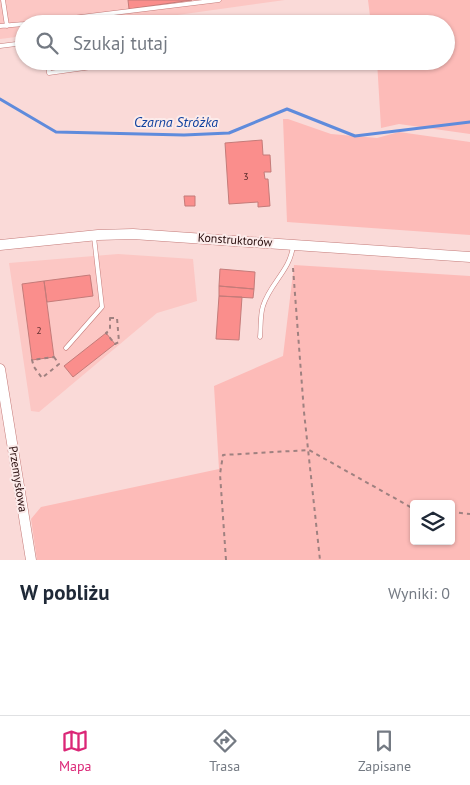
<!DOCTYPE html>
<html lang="pl">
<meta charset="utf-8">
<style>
:root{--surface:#fff;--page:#f2f2f3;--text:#1f2937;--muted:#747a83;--line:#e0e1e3;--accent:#db2777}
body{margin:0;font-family:"PT Sans",sans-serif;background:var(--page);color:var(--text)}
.controls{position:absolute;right:15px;bottom:15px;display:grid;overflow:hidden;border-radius:5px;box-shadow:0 1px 4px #0004}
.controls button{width:45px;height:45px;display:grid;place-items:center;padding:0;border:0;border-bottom:1px solid var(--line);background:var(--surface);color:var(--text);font:25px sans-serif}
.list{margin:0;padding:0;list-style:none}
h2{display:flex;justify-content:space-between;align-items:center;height:65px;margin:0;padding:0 20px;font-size:21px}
h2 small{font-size:16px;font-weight:400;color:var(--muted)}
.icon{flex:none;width:28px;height:28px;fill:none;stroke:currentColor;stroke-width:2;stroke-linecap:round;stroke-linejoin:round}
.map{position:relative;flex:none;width:470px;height:560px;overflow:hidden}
.search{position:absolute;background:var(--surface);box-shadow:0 1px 4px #0004;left:15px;right:15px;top:15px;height:55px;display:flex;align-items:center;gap:12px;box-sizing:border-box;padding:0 18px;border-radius:28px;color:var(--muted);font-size:19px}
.sheet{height:155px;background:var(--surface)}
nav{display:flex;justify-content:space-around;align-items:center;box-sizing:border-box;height:70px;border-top:1px solid var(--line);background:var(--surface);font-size:14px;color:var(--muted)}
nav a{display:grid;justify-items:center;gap:2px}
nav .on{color:var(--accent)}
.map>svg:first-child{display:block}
</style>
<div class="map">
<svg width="470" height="560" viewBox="0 0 470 560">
<rect width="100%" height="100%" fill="#fadad8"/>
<!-- built -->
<path fill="#fcc7c4" d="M0 0H285L113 24H24V36L0 39Z
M118 254 193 259 197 301 157 313 39 412 31 411 9 263Z"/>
<!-- green -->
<path fill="#fdbbb8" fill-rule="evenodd" d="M368 0H470V134L399 124 381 128 377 61H446V24H371Z
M283 119H288L331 134 377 138 399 132 470 142V235L287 222Z
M294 265 470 276V560H37L31 519 41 507 219 469 214 386 283 356ZM414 504H451V541H414Z"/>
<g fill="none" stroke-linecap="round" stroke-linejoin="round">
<!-- stream -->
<path stroke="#5f8bdc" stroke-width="3" d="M0 99 56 132 184 135 229 133 287 109 355 136 470 122"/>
</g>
<!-- building -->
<path fill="#fa8e8c" stroke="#c47b79" d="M128 0H192L129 9Z
M262 140 263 155H270L271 172H264L265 179H268L270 206 258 207V202L229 204 225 143Z
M184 196H195V206H185Z
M220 269 255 272 254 289 219 286Z
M90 275 93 296 47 302 44 281Z
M44 281 54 357 32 360 22 284Z
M219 286 254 289 253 298 219 296Z
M219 296 242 297 239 340 216 339Z
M106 333 115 344 73 377 64 366Z"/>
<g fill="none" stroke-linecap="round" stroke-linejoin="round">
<!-- service casing -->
<g stroke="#c47b79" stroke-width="5">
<path id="service" d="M3 0 7 26
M24 24 219 0
M0 26 24 24
M0 46 24 43
M48 61 49 73 134 61
M260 337C261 327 260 315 263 306 270 283 290 271 293 246
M66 348 102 307 94 237"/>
</g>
<!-- tertiary casing -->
<g stroke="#c47b79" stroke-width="11">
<path id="tertiary" d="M0 245 98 235 133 234 470 257
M0 369 31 560"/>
</g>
<!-- path -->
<path stroke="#9f8180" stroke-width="2" stroke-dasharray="4 4" stroke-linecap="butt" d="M293 268 304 412 320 560
M110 318H117L119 342 115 344 106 333 110 330Z
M54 357 59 364 42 378 34 367 32 360Z
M451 512 470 514
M226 560 220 474 223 455 309 450 414 509"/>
<!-- service -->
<use href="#service" stroke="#fff" stroke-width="4"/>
<!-- tertiary -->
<use href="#tertiary" stroke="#fff" stroke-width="10"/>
</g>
<g text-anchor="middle" stroke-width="4" stroke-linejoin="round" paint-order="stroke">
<!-- number labels -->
<g font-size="10" fill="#5d2e2e">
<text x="246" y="180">3</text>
<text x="39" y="334">2</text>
</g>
<!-- street labels -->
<g font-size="12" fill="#290e0e" stroke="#fcebea">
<text transform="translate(235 240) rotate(4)" y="4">Konstruktorów</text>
<text transform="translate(18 479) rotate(81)" y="4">Przemysłowa</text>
</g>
<!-- water labels -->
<g font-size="14" font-style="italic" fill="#0f419f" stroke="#fcebea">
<text x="176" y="127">Czarna Stróżka</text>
</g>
</g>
</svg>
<div class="controls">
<button><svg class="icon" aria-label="layers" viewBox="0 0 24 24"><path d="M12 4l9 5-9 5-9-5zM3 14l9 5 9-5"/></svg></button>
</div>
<div class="search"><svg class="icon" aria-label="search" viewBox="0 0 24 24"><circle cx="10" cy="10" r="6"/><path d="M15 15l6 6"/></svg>Szukaj tutaj</div>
</div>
<section class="sheet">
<h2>W pobliżu<small>Wyniki: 0</small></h2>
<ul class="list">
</ul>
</section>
<nav>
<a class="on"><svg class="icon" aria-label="map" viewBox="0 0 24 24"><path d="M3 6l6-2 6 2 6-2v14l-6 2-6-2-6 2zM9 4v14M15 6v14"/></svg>Mapa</a>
<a><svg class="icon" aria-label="directions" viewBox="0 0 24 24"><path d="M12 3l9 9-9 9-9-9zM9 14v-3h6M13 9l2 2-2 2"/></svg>Trasa</a>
<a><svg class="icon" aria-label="saved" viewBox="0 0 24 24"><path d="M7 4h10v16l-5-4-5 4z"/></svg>Zapisane</a>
</nav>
